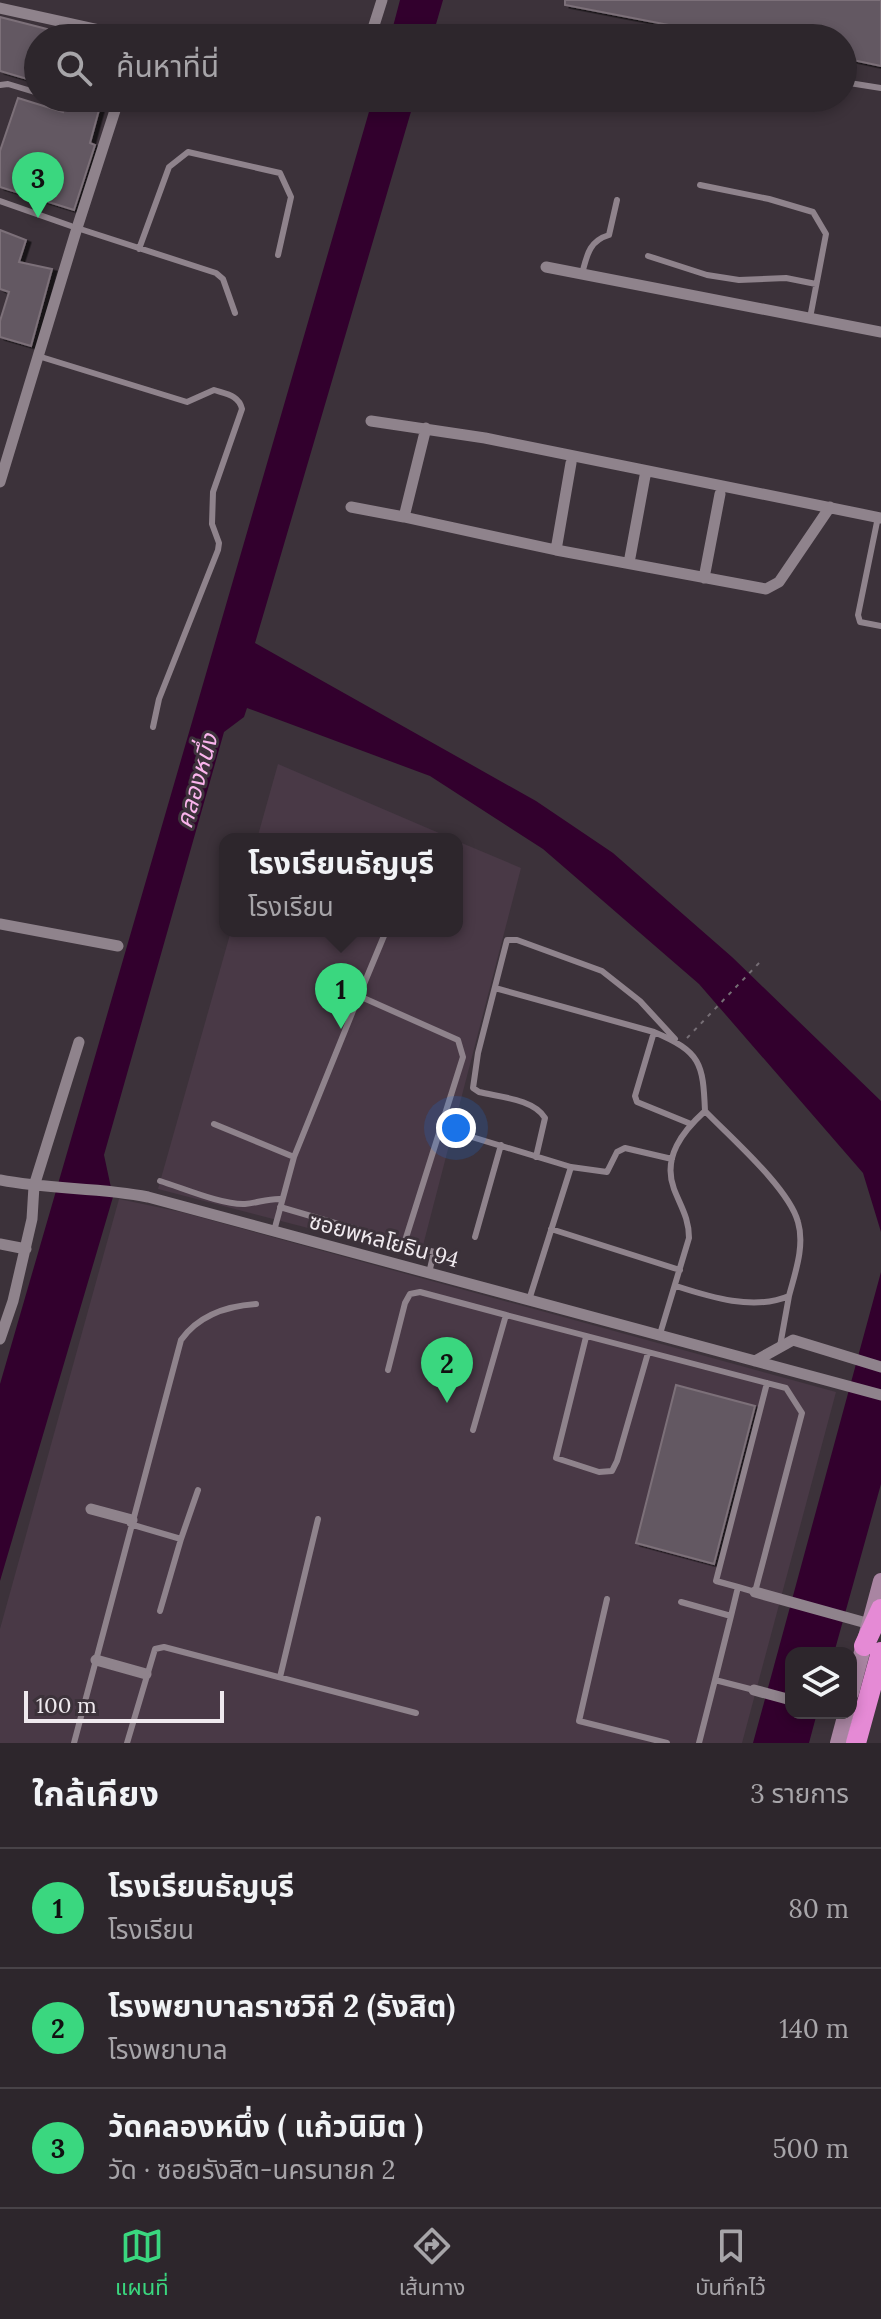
<!DOCTYPE html>
<html lang="th">
<meta charset="utf-8">
<style>
:root{--surface:#2d262c;--page:#393238;--text:#f1f3f6;--muted:#a7a5a9;--line:#484348;--accent:#3ad77f}
body{margin:0;font-family:Lora,"Noto Sans Thai",serif;background:var(--page);color:var(--text)}
.controls{position:absolute;right:24px;bottom:24px;display:grid;overflow:hidden;border-radius:16px;box-shadow:0 4px 12px #0003}
.controls button{width:72px;height:72px;display:grid;place-items:center;padding:0;border:0;border-bottom:2px solid var(--line);background:var(--surface);color:var(--text);font:40px sans-serif}
.scale{position:absolute;left:24px;bottom:20px;width:200px;box-sizing:border-box;padding-left:8px;border:4px solid #efe9ee;border-top:0;font-size:22px;line-height:28px;white-space:nowrap;color:#efe9ee;-webkit-text-stroke:6px #3c323a;paint-order:stroke}
.you{position:absolute;left:456px;top:1128px;width:28px;height:28px;margin:-20px;border:6px solid #fff;border-radius:50%;background:#1a73e8;box-shadow:0 0 0 12px #1a73e833}
.badge{display:grid;place-items:center;width:52px;height:52px;border-radius:50%;background:var(--accent);color:#111;font-size:26px;font-weight:700}
.pin{position:absolute;translate:-50% -66px;filter:drop-shadow(0 2px 4px #0008)}
.pin::after{content:'';position:absolute;top:42px;width:28px;height:24px;background:inherit;clip-path:polygon(0 0,100% 0,50% 100%)}
.popup{position:absolute;left:219px;top:833px;width:244px;height:104px;box-sizing:border-box;display:grid;place-content:center;border-radius:16px;background:var(--surface);filter:drop-shadow(0 2px 6px #0005);font-size:26px;white-space:nowrap;color:var(--muted)}
.popup b{font-size:30px;color:var(--text)}
.popup::after{content:'';position:absolute;left:50%;top:100%;margin-left:-16px;border:16px solid transparent;border-top-color:var(--surface)}
.list{margin:0;padding:0;list-style:none}
h2{display:flex;justify-content:space-between;align-items:center;height:104px;margin:0;padding:0 32px;font-size:34px}
h2 small{font-size:26px;font-weight:400;color:var(--muted)}
.list li{display:grid;grid-template-columns:52px 1fr auto;gap:24px;align-items:center;box-sizing:border-box;height:120px;padding:0 32px;border-top:2px solid var(--line)}
.list b{display:block;font-size:30px;white-space:nowrap}
.list p{margin:0;font-size:26px;white-space:nowrap;color:var(--muted)}
.list em{font-size:26px;font-style:normal;color:var(--muted)}
.icon{flex:none;width:44px;height:44px;fill:none;stroke:currentColor;stroke-width:2;stroke-linecap:round;stroke-linejoin:round}
.map{position:relative;flex:none;width:881px;height:1743px;overflow:hidden}
.search{position:absolute;background:var(--surface);box-shadow:0 4px 12px #0003;left:24px;right:24px;top:24px;height:88px;display:flex;align-items:center;gap:20px;box-sizing:border-box;padding:0 28px;border-radius:44px;color:var(--muted);font-size:30px}
.sheet{height:464px;background:var(--surface)}
nav{display:flex;justify-content:space-around;align-items:center;box-sizing:border-box;height:112px;border-top:2px solid var(--line);background:var(--surface);font-size:22px;color:var(--muted)}
nav a{display:grid;justify-items:center;gap:4px}
nav .on{color:var(--accent)}
.map>svg:first-child{display:block}
</style>
<div class="map">
<svg width="881" height="1743" viewBox="0 0 881 1743">
<defs>
<filter id="shadow"><feDropShadow dx="4.5" dy="2.5" stdDeviation="0" flood-color="#0009"/></filter>
</defs>
<rect width="100%" height="100%" fill="#3c323a"/>
<!-- built -->
<path fill="#493946" d="M278 764 453 839H257Z
M457 841 521 868 420 1257 158 1189 231 931H457Z
M119 1199 181 1212 836 1392 742 1743H0V1629Z"/>
<!-- water -->
<path fill="#32002d" d="M400 0H443L432 38H390Z
M373 98H415L255 643 536 801 613 853 732 957 881 1101V1232L863 1173 699 984 543 849 430 776 247 708 244 717 224 732 104 1155 113 1197 0 1581V1384Z
M881 1272V1484L834 1653H791V1713H817L809 1743H753Z"/>
<!-- building -->
<path fill="#645962" stroke="#7c7079" stroke-width="2" filter="url(#shadow)" d="M565 0H881V66L843 58V38H736L565 5Z
M0 17 47 29 45 38H38V67L34 81 0 71Z
M18 98 63 112 66 99 99 110 90 143 95 145 74 210 0 187V151Z
M0 230 26 240 19 262 52 269 31 346 0 337V321L9 292 0 289Z
M676 1385 755 1406 714 1564 636 1543Z"/>
<g fill="none" stroke-linecap="round" stroke-linejoin="round">
<!-- path -->
<path stroke="#766e75" stroke-width="2" stroke-dasharray="4 6" stroke-linecap="butt" d="M687 1038 761 961"/>
<!-- lane -->
<path stroke="#8f838c" stroke-width="6" d="M843 82 881 88
M0 85 8 84 38 93
M700 185 769 199 813 212 826 234 810 318
M0 201 71 226
M77 228 216 273 223 279 235 313
M139 249 169 167 188 152 280 173 291 197 278 255
M648 256 707 275 739 280 786 278 816 284
M582 274C587 255 589 241 609 235L617 200
M38 356 187 402 214 390C226 394 239 395 242 409L213 492 212 524 219 543 218 550 159 699 153 727
M878 517 858 615 860 622 881 626
M495 988 654 1032
M359 996 386 931
M214 1124 294 1157 274 1231
M462 1134 571 1167
M294 1157 359 996 458 1040 463 1057 404 1244
M536 1157 545 1118C534 1099 499 1097 479 1092L473 1088 478 1053 507 940H517L602 971 640 1001 675 1039
M160 1181C183 1188 222 1205 245 1204 258 1203 268 1198 282 1199
M280 1207 434 1252 429 1273
M551 1229 680 1270
M475 1237 501 1145
M676 1286C710 1297 754 1311 789 1296 795 1273 805 1246 798 1222 789 1188 730 1137 705 1111
M529 1300 571 1167 607 1172 617 1152 625 1148 672 1159
M660 1334 689 1238C689 1218 681 1207 674 1189 662 1157 683 1131 705 1111 703 1063 701 1052 654 1032L635 1096 637 1102 691 1124
M586 1337 556 1458 599 1472 612 1471 617 1461 648 1353
M780 1346 789 1296
M388 1370 405 1303 410 1294 420 1292 506 1315
M473 1430 506 1315 786 1388 802 1413 755 1592 738 1587 731 1616
M130 1524 181 1539 160 1611
M181 1539 198 1490
M738 1587 716 1581 767 1383
M607 1599 579 1721 667 1743
M681 1602 731 1616 715 1680
M280 1677 318 1519
M74 1743 181 1340C198 1316 227 1306 256 1304
M127 1743 155 1649 164 1647 416 1713
M699 1743 715 1680 754 1690"/>
<!-- street -->
<path stroke="#8f838c" stroke-width="11" d="M0 8 136 38
M136 38 147 31 188 38
M276 38 279 35 292 38
M370 38 382 0
M546 267 881 332
M371 421 485 438 881 518
M0 482 77 228 119 98
M351 507 404 517 426 428
M404 517 556 550 766 589 779 582 830 507
M556 550 571 463
M629 563 645 476
M704 578 720 494
M0 924 118 946
M0 1180C49 1190 99 1187 148 1197L881 1395
M0 1244 26 1249
M0 1339 13 1301 32 1219 34 1186 79 1042
M755 1361 793 1340 881 1367
M91 1509 132 1520
M755 1592 870 1624
M96 1660 146 1674
M754 1690 791 1700"/>
<!-- secondary -->
<path stroke="#a985a2" stroke-width="16" d="M851 1693 881 1581
M838 1743 846 1713"/>
<!-- highway -->
<path stroke="#e58ad5" stroke-width="20" d="M864 1646 881 1609
M856 1743 881 1652"/>
</g>
<g text-anchor="middle" stroke-width="6" stroke-linejoin="round" paint-order="stroke">
<!-- street labels -->
<g font-size="22" fill="#efe9ee" stroke="#3c323a">
<text transform="translate(384 1240) rotate(15)" y="8">ซอยพหลโยธิน 94</text>
</g>
<!-- water labels -->
<g font-size="24" font-style="italic" fill="#fab4ec" stroke="#3c323a">
<text transform="translate(197 781) rotate(-74)" y="8">คลองหนึ่ง</text>
</g>
</g>
</svg>
<div class="controls">
<button><svg class="icon" aria-label="layers" viewBox="0 0 24 24"><path d="M12 4l9 5-9 5-9-5zM3 14l9 5 9-5"/></svg></button>
</div>
<div class="scale">100 m</div>
<div class="you"></div>
<div class="pin badge" style="left:341px;top:1029px">1</div>
<div class="popup"><b>โรงเรียนธัญบุรี</b>โรงเรียน</div>
<div class="pin badge" style="left:447px;top:1403px">2</div>
<div class="pin badge" style="left:38px;top:218px">3</div>
<div class="search"><svg class="icon" aria-label="search" viewBox="0 0 24 24"><circle cx="10" cy="10" r="6"/><path d="M15 15l6 6"/></svg>ค้นหาที่นี่</div>
</div>
<section class="sheet">
<h2>ใกล้เคียง<small>3 รายการ</small></h2>
<ul class="list">
<li><span class="badge">1</span><div><b>โรงเรียนธัญบุรี</b><p>โรงเรียน</p></div><em>80 m</em></li>
<li><span class="badge">2</span><div><b>โรงพยาบาลราชวิถี 2 (รังสิต)</b><p>โรงพยาบาล</p></div><em>140 m</em></li>
<li><span class="badge">3</span><div><b>วัดคลองหนึ่ง ( แก้วนิมิต )</b><p>วัด · ซอยรังสิต-นครนายก 2</p></div><em>500 m</em></li>
</ul>
</section>
<nav>
<a class="on"><svg class="icon" aria-label="map" viewBox="0 0 24 24"><path d="M3 6l6-2 6 2 6-2v14l-6 2-6-2-6 2zM9 4v14M15 6v14"/></svg>แผนที่</a>
<a><svg class="icon" aria-label="directions" viewBox="0 0 24 24"><path d="M12 3l9 9-9 9-9-9zM9 14v-3h6M13 9l2 2-2 2"/></svg>เส้นทาง</a>
<a><svg class="icon" aria-label="saved" viewBox="0 0 24 24"><path d="M7 4h10v16l-5-4-5 4z"/></svg>บันทึกไว้</a>
</nav>
